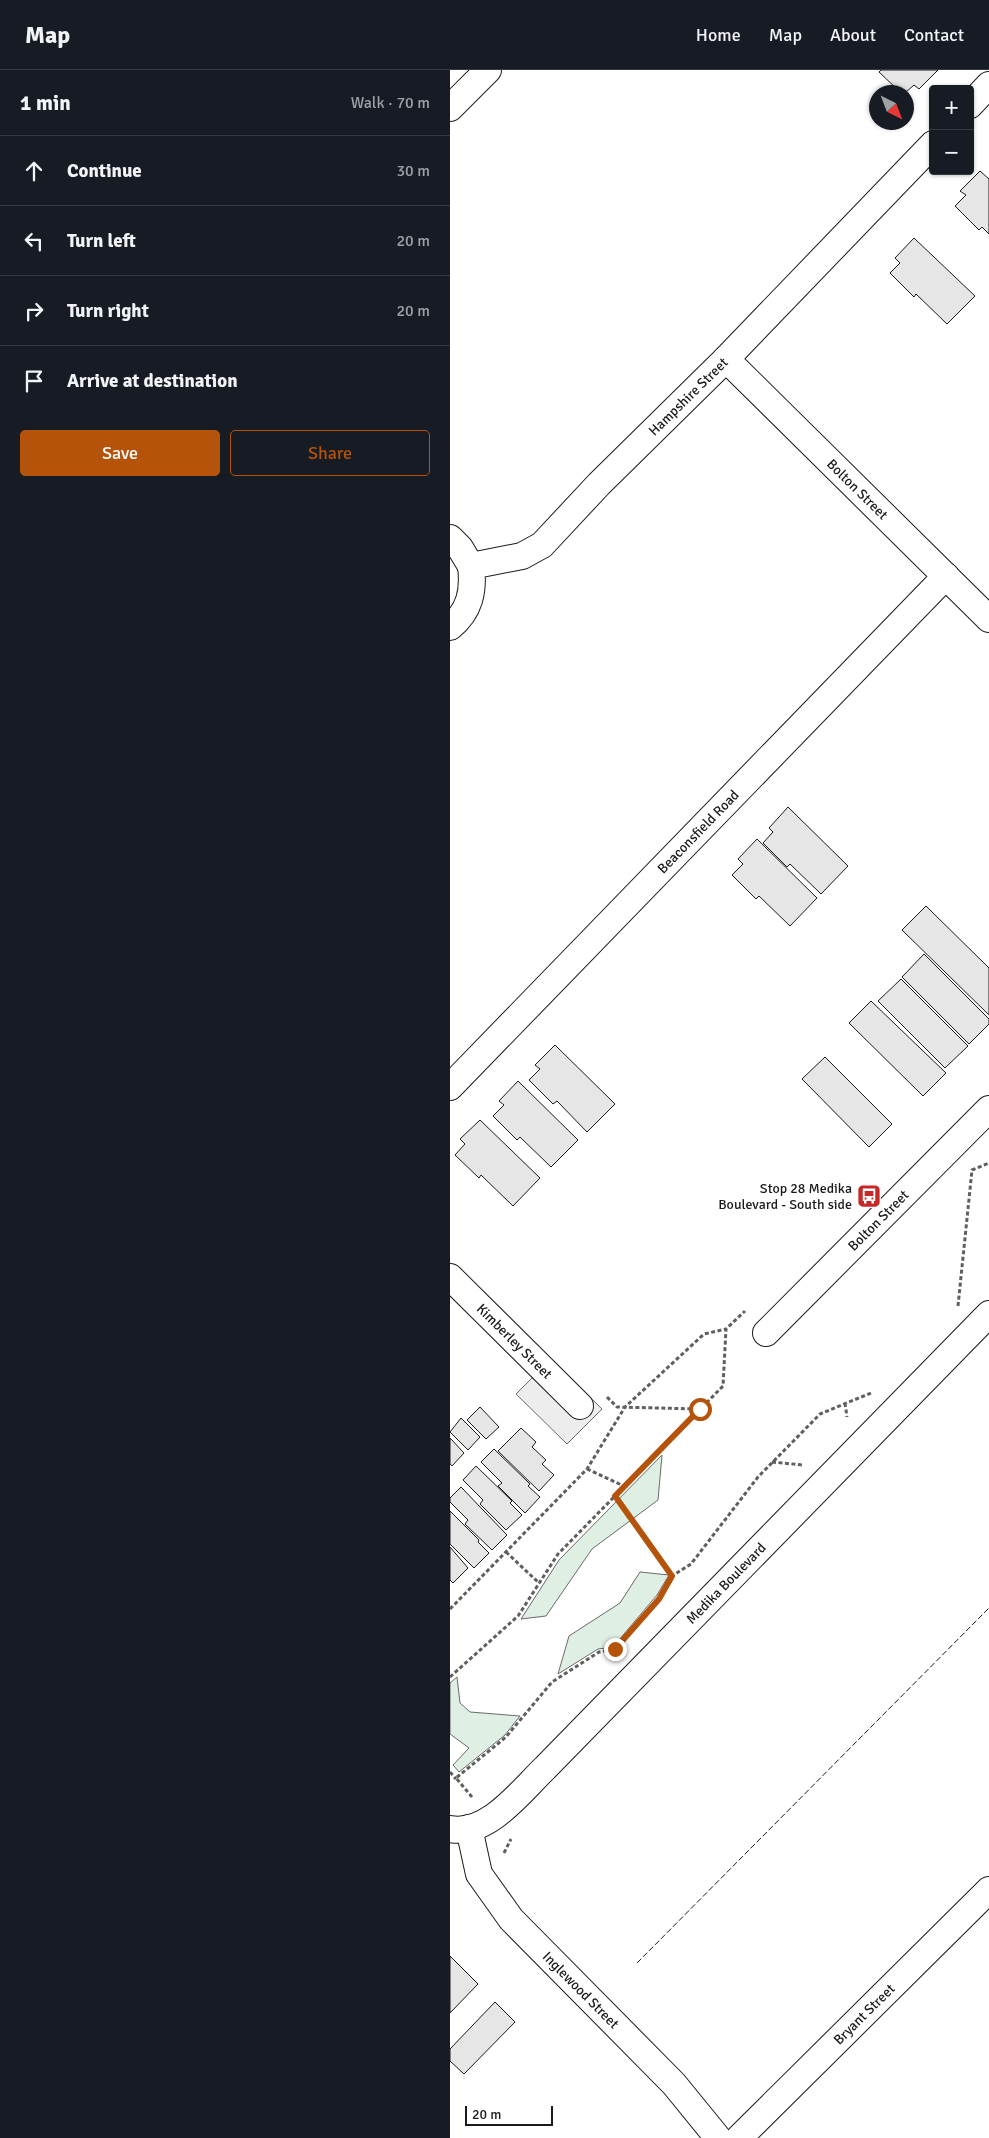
<!DOCTYPE html>
<meta charset="utf-8">
<style>
:root{--surface:#171b24;--page:#20242c;--text:#f1f3f6;--muted:#9ea1a6;--line:#363941;--accent:#b45309}
body{margin:0;font-family:Signika,sans-serif;background:var(--page);color:var(--text)}
.controls{position:absolute;right:15px;top:15px;display:grid;overflow:hidden;border-radius:5px;box-shadow:0 1px 4px #0004}
.controls button{width:45px;height:45px;display:grid;place-items:center;padding:0;border:0;border-bottom:1px solid var(--line);background:var(--surface);color:var(--text);font:25px sans-serif}
.compass{position:absolute;left:419px;top:15px;width:45px;height:45px;border-radius:50%;background:var(--surface);box-shadow:0 1px 4px #0004;rotate:138deg}
.scale{position:absolute;left:15px;bottom:12px;width:88px;box-sizing:border-box;padding-left:5px;border:2px solid #1a1a1a;border-top:0;font-size:14px;line-height:18px;white-space:nowrap;color:#1a1a1a;-webkit-text-stroke:4px #fff;paint-order:stroke}
.stop{position:absolute;width:15px;height:15px;margin:-11px;border:4px solid #b45309;border-radius:50%;background:#fff}
.stop.end{background:#b45309;border-color:#fff;box-shadow:0 1px 5px #0008}
.list{margin:0;padding:0;list-style:none}
h2{display:flex;justify-content:space-between;align-items:center;height:65px;margin:0;padding:0 20px;font-size:21px}
h2 small{font-size:16px;font-weight:400;color:var(--muted)}
.list li{display:grid;grid-template-columns:32px 1fr auto;gap:15px;align-items:center;box-sizing:border-box;height:70px;padding:0 20px;border-top:1px solid var(--line)}
.list b{display:block;font-size:19px;white-space:nowrap}
.list em{font-size:16px;font-style:normal;color:var(--muted)}
.actions{display:flex;gap:10px;padding:15px 20px}
.actions a{flex:1;padding:11px 0;border:1px solid var(--accent);border-radius:5px;text-align:center;font-size:18px;color:var(--accent)}
.actions .main{background:var(--accent);color:#fff}
.icon{flex:none;width:28px;height:28px;fill:none;stroke:currentColor;stroke-width:2;stroke-linecap:round;stroke-linejoin:round}
.map{position:relative;flex:none;width:539px;height:2068px;overflow:hidden}
header{display:flex;align-items:center;gap:30px;box-sizing:border-box;height:70px;padding:0 25px;background:var(--surface);border-bottom:1px solid var(--line)}
header strong{font-size:24px}
nav{display:flex;gap:28px;margin-inline-start:auto;font-size:18px}
main{display:flex}
aside{flex:1;background:var(--surface)}
.map>svg:first-child{display:block}
</style>
<header>
<strong>Map</strong>
<nav><a>Home</a><a>Map</a><a>About</a><a>Contact</a></nav>
</header>
<main>
<aside>
<h2>1 min<small>Walk · 70 m</small></h2>
<ul class="list">
<li><svg class="icon" aria-label="ahead" viewBox="0 0 24 24"><path d="M12 20V5M6 11l6-6 6 6"/></svg><div><b>Continue</b></div><em>30 m</em></li>
<li><svg class="icon" aria-label="left" viewBox="0 0 24 24"><path d="M17 20v-9H6M10 6l-5 5 5 5"/></svg><div><b>Turn left</b></div><em>20 m</em></li>
<li><svg class="icon" aria-label="right" viewBox="0 0 24 24"><path d="M7 20v-9h11M14 6l5 5-5 5"/></svg><div><b>Turn right</b></div><em>20 m</em></li>
<li><svg class="icon" aria-label="arrive" viewBox="0 0 24 24"><path d="M6 21V4h12l-3 4 3 4H6"/></svg><div><b>Arrive at destination</b></div></li>
</ul>
<div class="actions"><a class="main">Save</a><a>Share</a></div>
</aside>
<div class="map">
<svg width="539" height="2068" viewBox="0 0 539 2068">
<rect width="100%" height="100%" fill="#fff"/>
<!-- green -->
<path fill="#e0efe3" stroke="#6a6a6a" d="M212 1385 208 1430 142 1479 96 1546 71 1549 109 1490Z
M190 1502 219 1505 207 1525 163 1577 148 1579 108 1604 119 1566 170 1533Z
M7 1607 10 1633 20 1642 70 1646 55 1665 9 1702 3 1695 19 1678 0 1664V1613Z"/>
<!-- parking -->
<path fill="#ededed" stroke="#6a6a6a" d="M101 1289 152 1339 117 1374 66 1324Z"/>
<!-- building -->
<path fill="#e6e6e6" stroke="#1a1a1a" d="M431 0H488L469 19 464 15 456 22H450L429 2Z
M530 101 539 109V164L532 157 529 160 505 136 516 125 510 121Z
M464 168 525 226 497 254 466 224 464 227 440 203 450 193 445 188Z
M338 737 398 796 371 824 340 794 337 797 313 773 323 762 319 758Z
M307 769 367 828 340 856 309 826 306 829 282 805 293 794 288 789Z
M476 836 539 898V945L452 860Z
M474 884 539 949V954L519 974 452 907Z
M451 909 518 976 495 998 428 931Z
M421 931 496 1003 473 1026 399 953Z
M105 975 165 1034 137 1062 107 1031 103 1034 79 1010 90 999 85 995Z
M375 987 442 1054 419 1077 352 1009Z
M68 1011 128 1070 101 1097 70 1067 67 1070 43 1046 54 1035 49 1031Z
M30 1050 90 1108 63 1136 31 1105 29 1108 5 1085 15 1074 10 1069Z
M30 1337 49 1357 36 1369 17 1350Z
M11 1348 30 1367 18 1380 0 1362Z
M71 1358 86 1372 82 1377 96 1390 92 1394 104 1405 89 1421 48 1381Z
M0 1368 14 1383 2 1396 0 1394Z
M44 1379 80 1414 78 1416 90 1427 75 1443 48 1416 52 1413 31 1392Z
M26 1396 62 1431 60 1433 72 1445 56 1460 30 1434 33 1430 13 1410Z
M11 1417 57 1465 42 1480 15 1454 18 1450 0 1432V1428Z
M0 1441 29 1470 28 1472 39 1483 24 1498 0 1474Z
M0 1477 18 1498 3 1513 0 1510Z
M0 1886 28 1914 0 1943Z
M45 1932 65 1952 14 2004 0 1991V1979Z"/>
<g fill="none" stroke-linecap="round" stroke-linejoin="round">
<!-- minor casing -->
<g stroke="#1a1a1a" stroke-width="28">
<g id="minor">
<path d="M520 35 539 15"/>
<path d="M0 38 38 0"/>
<path id="s1" d="M276 289 539 549"/>
<path d="M0 468 10 478 21 496"/>
<path id="s2" d="M0 557C20 541 24 521 21 496L72 486 92 475 149 414 276 289 483 74"/>
<path id="s3" d="M0 1017 496 506"/>
<path id="s4" d="M0 1207 130 1336"/>
<path id="s5" d="M316 1263 539 1039"/>
<path id="s6" d="M19 1758 29 1804 61 1849 224 2014 268 2068"/>
<path id="s7" d="M0 1759C38 1766 71 1721 95 1698L539 1244"/>
<path id="s8" d="M289 2068 539 1820"/>
</g>
</g>
<!-- path -->
<path stroke="#5f5f5f" stroke-width="3" stroke-dasharray="4 2.5" stroke-linecap="butt" d="M508 1236 522 1100 539 1093
M157 1327 167 1337 250 1339
M395 1333 397 1347
M322 1392 353 1395
M137 1399 174 1416
M165 1426 222 1506
M56 1482 89 1513
M0 1539 137 1399 175 1337 254 1264 276 1259
M0 1607 68 1546 108 1484 273 1316 276 1259 295 1241
M0 1702 6 1709
M22 1727 6 1708 56 1667 102 1612 149 1582 165 1579 209 1529 222 1506 241 1494 308 1407 370 1344 421 1323
M54 1783 61 1769"/>
<!-- minor -->
<use href="#minor" stroke="#fff" stroke-width="26"/>
<!-- fence -->
<path stroke="#1a1a1a" stroke-width="1" stroke-dasharray="6 2.5" stroke-linecap="butt" d="M187 1893 539 1538"/>
</g>
<g fill="none" stroke-linecap="round" stroke-linejoin="round">
<!-- route -->
<path stroke="#b45309" stroke-width="6" d="M165 1579 209 1529 222 1506 165 1426 250 1339"/>
</g>
<!-- icons -->
<defs>
<g id="bus-square" transform="scale(1.25)"><rect x="-9" y="-9" width="18" height="18" rx="4" fill="#c62828" stroke="#fff"/><path d="M-5-6H5V4H4V6H2V4H-2V6H-4V4H-5ZM-3.5-4V0h7V-4ZM-3.5 1.2v1.5H-2V1.2ZM2 1.2v1.5H3.5V1.2Z" fill="#fff"/></g>
</defs>
<g fill-rule="evenodd">
<use href="#bus-square" x="419" y="1126"/>
</g>
<g text-anchor="middle" stroke-width="4" stroke-linejoin="round" paint-order="stroke">
<!-- street labels -->
<g font-size="14" fill="#1a1a1a" stroke="#fff">
<text dy="5" stroke="none"><textPath href="#s2" startOffset="351">Hampshire Street</textPath></text>
<text dy="5" stroke="none"><textPath href="#s1" startOffset="185">Bolton Street</textPath></text>
<text dy="5" stroke="none"><textPath href="#s3" startOffset="356">Beaconsfield Road</textPath></text>
<text dy="5" stroke="none"><textPath href="#s5" startOffset="159">Bolton Street</textPath></text>
<text dy="5" stroke="none"><textPath href="#s4" startOffset="91">Kimberley Street</textPath></text>
<text dy="5" stroke="none"><textPath href="#s7" startOffset="376">Medika Boulevard</textPath></text>
<text dy="5" stroke="none"><textPath href="#s6" startOffset="202">Inglewood Street</textPath></text>
<text dy="5" stroke="none"><textPath href="#s8" startOffset="176">Bryant Street</textPath></text>
</g>
<!-- poi labels -->
<g font-size="14" fill="#1a1a1a" stroke="#fff" text-anchor="end">
<text x="402" y="1123">Stop 28 Medika<tspan x="402" dy="16">Boulevard - South side</tspan></text>
</g>
</g>
</svg>
<div class="controls">
<button>+</button>
<button>−</button>
</div>
<svg class="compass" viewBox="-18 -18 36 36"><path d="M0-13l5 13h-10z" fill="#e53935"/><path d="M0 13l5-13h-10z" fill="#9ea1a6"/></svg>
<div class="scale">20 m</div>
<div class="stop" style="left:250px;top:1339px"></div>
<div class="stop end" style="left:165px;top:1579px"></div>
</div>
</main>
